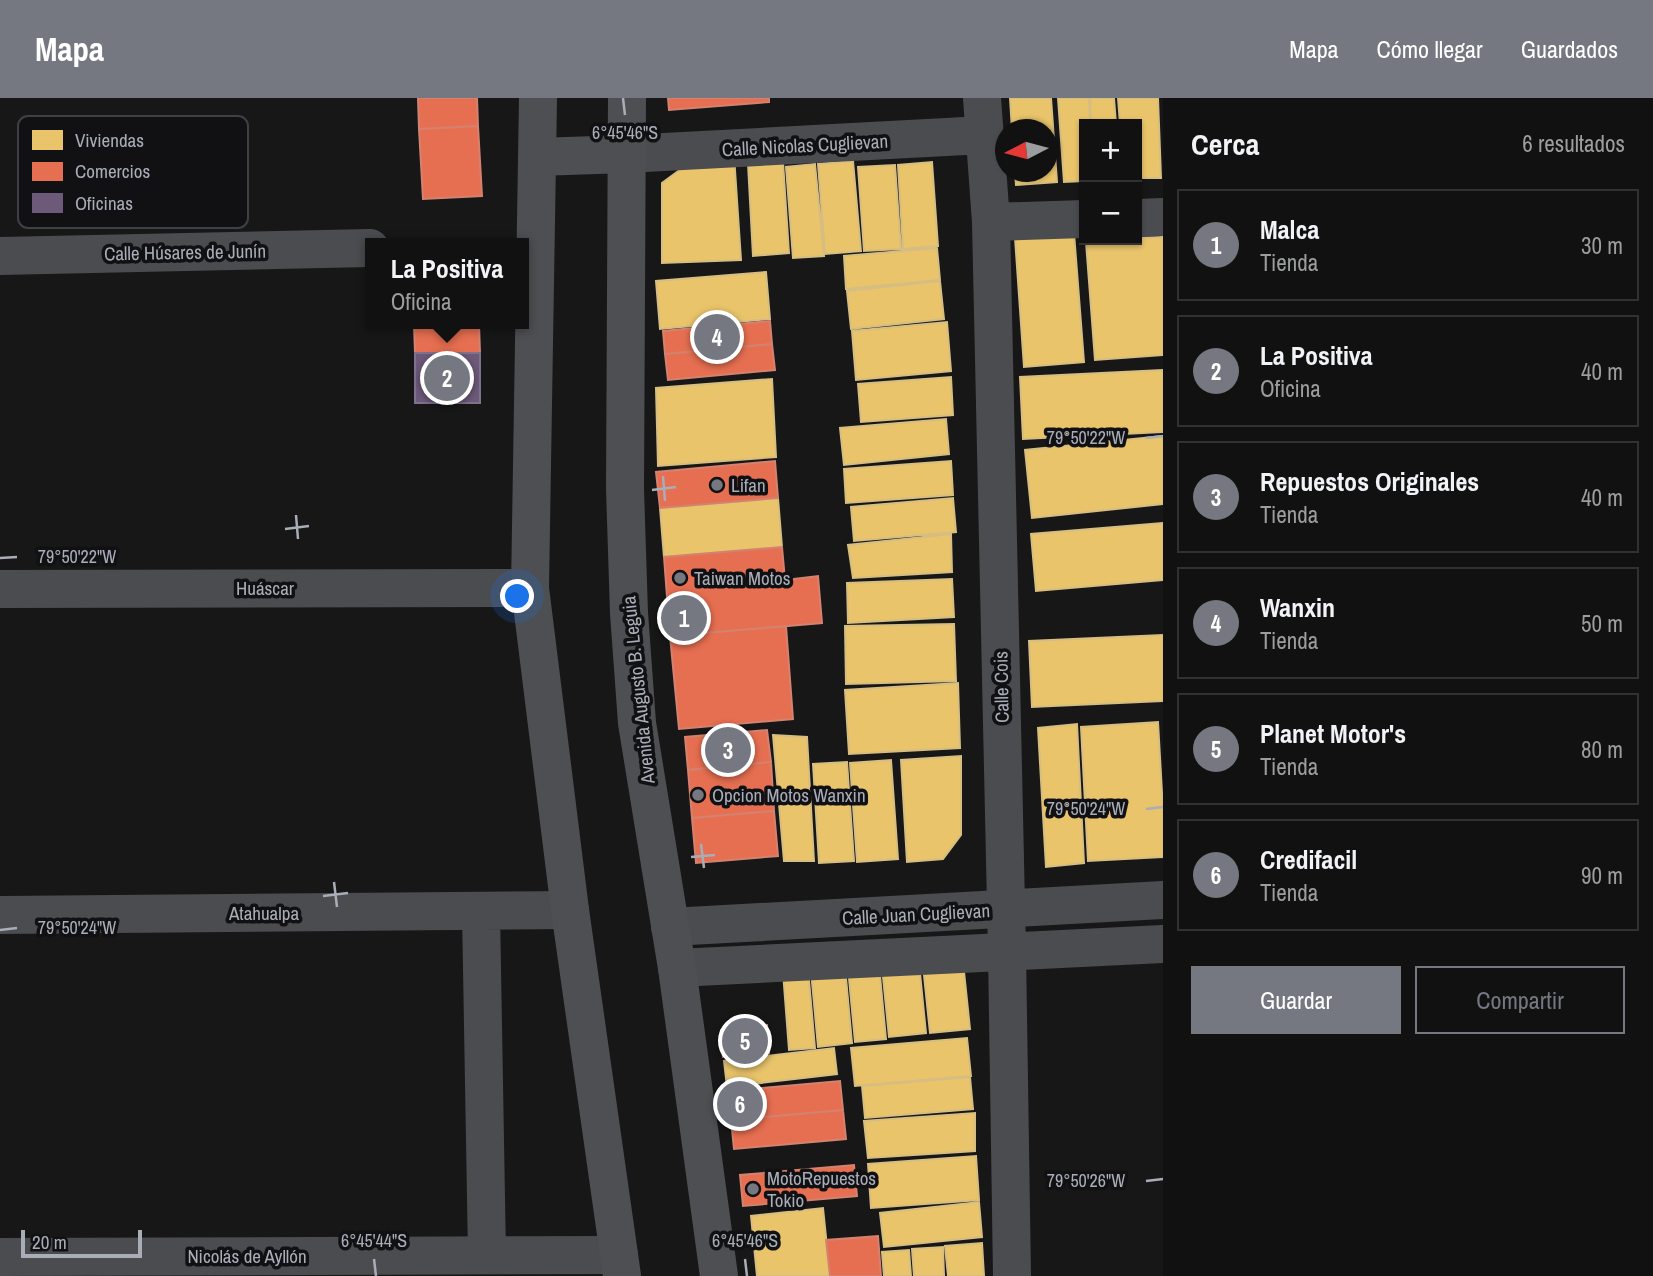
<!DOCTYPE html>
<html lang="es">
<meta charset="utf-8">
<style>
:root{--surface:#111;--page:#1a1a1a;--text:#f1f3f6;--muted:#9c9d9f;--line:#303131;--accent:#757880}
body{margin:0;font-family:"Archivo Narrow",sans-serif;background:var(--page);color:var(--text)}
.controls{position:absolute;right:21px;top:21px;display:grid;overflow:hidden;border-radius:0px;box-shadow:0 2px 5px #0004}
.controls button{width:63px;height:63px;display:grid;place-items:center;padding:0;border:0;border-bottom:2px solid var(--line);background:var(--surface);color:var(--text);font:35px sans-serif}
.compass{position:absolute;left:995px;top:21px;width:63px;height:63px;border-radius:50%;background:var(--surface);box-shadow:0 2px 5px #0004;rotate:264deg}
.scale{position:absolute;left:21px;bottom:18px;width:121px;box-sizing:border-box;padding-left:7px;border:4px solid #a8adb8;border-top:0;font-size:19px;line-height:24px;white-space:nowrap;color:#a8adb8;-webkit-text-stroke:5px #111113;paint-order:stroke}
.you{position:absolute;left:518px;top:499px;width:24px;height:24px;margin:-18px;border:5px solid #fff;border-radius:50%;background:#1a73e8;box-shadow:0 0 0 10px #1a73e833}
.badge{display:grid;place-items:center;width:46px;height:46px;border-radius:50%;background:var(--accent);color:#fff;font-size:23px;font-weight:700}
.pin{position:absolute;translate:-50% -50%;border:4px solid #fff;box-shadow:0 2px 7px #0006}
.popup{position:absolute;left:365px;top:140px;width:164px;height:91px;box-sizing:border-box;display:grid;place-content:center;border-radius:0px;background:var(--surface);filter:drop-shadow(0 2px 5px #0005);font-size:23px;white-space:nowrap;color:var(--muted)}
.popup b{font-size:26px;color:var(--text)}
.popup::after{content:'';position:absolute;left:50%;top:100%;margin-left:-14px;border:14px solid transparent;border-top-color:var(--surface)}
.list{margin:0;padding:0;list-style:none}
h2{display:flex;justify-content:space-between;align-items:center;height:91px;margin:0;padding:0 28px;font-size:30px}
h2 small{font-size:23px;font-weight:400;color:var(--muted)}
.list li{display:grid;grid-template-columns:46px 1fr auto;gap:21px;align-items:center;box-sizing:border-box;height:112px;margin:0 14px 14px;padding:0 14px;border:2px solid var(--line);border-radius:0px}
.list b{display:block;font-size:26px;white-space:nowrap}
.list p{margin:0;font-size:23px;white-space:nowrap;color:var(--muted)}
.list em{font-size:23px;font-style:normal;color:var(--muted)}
.actions{display:flex;gap:14px;padding:21px 28px}
.actions a{flex:1;padding:16px 0;border:2px solid var(--accent);border-radius:0px;text-align:center;font-size:24px;color:var(--accent)}
.actions .main{background:var(--accent);color:#fff}
.map{position:relative;flex:none;width:1163px;height:1178px;overflow:hidden}
header{display:flex;align-items:center;gap:42px;box-sizing:border-box;height:98px;padding:0 35px;background:var(--accent);color:#fff}
header strong{font-size:33px}
nav{display:flex;gap:38px;margin-inline-start:auto;font-size:24px}
main{display:flex}
aside{flex:1;background:var(--surface)}
.map>svg:first-child{display:block}
</style>
<header>
<strong>Mapa</strong>
<nav><a>Mapa</a><a>Cómo llegar</a><a>Guardados</a></nav>
</header>
<main>
<div class="map">
<svg width="1163" height="1178" viewBox="0 0 1163 1178">
<rect width="100%" height="100%" fill="#171717"/>
<!-- homes -->
<path fill="#e9c46a" stroke="#d6bd81" stroke-width="2" d="M1010 0H1051L1057 84 1016 87 1015 74H1048V32H1012Z
M1058 0H1089L1090 26H1084V83L1064 84Z
M1090 0H1114L1116 26H1091Z
M1118 0H1158L1161 80H1137V26H1120Z
M734 57 741 162 662 165V85L692 63Z
M853 63 861 153 825 156 818 66Z
M783 64 789 155 753 158 748 66Z
M932 64 938 148 903 151 898 67Z
M815 66 824 158 793 160 786 69Z
M895 67 901 151 864 153 858 69Z
M1074 135 1084 264 1024 269 1015 140Z
M1163 139V257L1095 262 1086 144 1137 142V140Z
M937 150 940 182 846 191 844 158Z
M766 174 770 221 660 231 656 183Z
M940 183 944 221 851 231 847 193Z
M947 224 951 273 856 282 852 233Z
M1163 272V334L1023 341 1020 279Z
M951 279 953 317 861 324 858 286Z
M772 281 776 359 658 368 656 290Z
M946 321 949 356 844 367 840 330Z
M1163 338V406L1032 420 1025 352Z
M951 363 953 397 846 405 844 371Z
M778 400 782 449 664 459 660 410Z
M953 400 956 434 854 443 851 409Z
M1163 425V482L1036 493 1031 436Z
M951 436 952 474 853 480 848 447Z
M952 481 954 519 848 525 847 485Z
M954 526 956 583 846 586 845 528Z
M1163 537V603L1032 609 1029 543Z
M958 585 960 650 849 656 845 592Z
M1158 624 1163 713V759L1088 763 1081 629Z
M1077 626 1084 765 1046 769 1038 630Z
M773 637 807 639 814 763H784Z
M961 658V737L943 761 907 764 901 662Z
M891 662 898 761 857 764 850 665Z
M847 664 854 763 819 765 813 666Z
M963 864 970 931 930 935 923 868Z
M919 865 926 935 889 939 882 869Z
M879 867 886 941 855 944 848 870Z
M845 869 852 945 818 949 811 873Z
M808 871 815 950 789 952 783 874Z
M967 940 971 978 855 988 851 950Z
M834 950 837 976 727 989 724 963Z
M970 979 973 1011 865 1020 862 988Z
M975 1015V1053L868 1060 864 1023Z
M976 1058 979 1102 871 1110 868 1066Z
M979 1104 982 1139 884 1149 880 1115Z
M823 1110 830 1178H757L751 1118Z
M982 1145 984 1178H948L945 1148Z
M943 1149 944 1178H914L912 1151Z
M909 1152 911 1178H884L882 1154Z"/>
<!-- shops -->
<path fill="#e76f51" stroke="#d48270" stroke-width="2" d="M418 0H477L478 28 419 31Z
M668 0H769V4L669 12Z
M478 28 482 98 423 101 419 31Z
M770 223 772 246 665 256 663 233Z
M414 226H479L480 255H415Z
M772 246 775 272 668 282 665 256Z
M775 363 778 400 660 410 656 374Z
M782 449 785 482 818 478 822 525 670 538 664 459Z
M786 528 793 621 679 631 670 538Z
M767 632 771 664 688 672 685 639Z
M771 664 774 713 692 720 688 672Z
M774 713 778 758 696 765 692 720Z
M767 927 769 955 723 959 721 932Z
M840 983 843 1012 731 1022 729 993Z
M843 1012 846 1041 734 1051 731 1022Z
M854 1067 857 1098 743 1108 740 1077Z
M878 1138 881 1178H830L826 1142Z"/>
<!-- offices -->
<path fill="#6d597a" stroke="#7f728d" stroke-width="2" d="M415 255H480V305H415Z"/>
<g fill="none" stroke-linecap="round" stroke-linejoin="round">
<!-- minor -->
<path stroke="#4b4c50" stroke-width="38" d="M982 0 991 124 1007 853 1012 1178
M626 56 984 37
M1137 120 1163 119
M991 124 1084 121
M0 158 370 150
M0 491 530 490
M481 813 487 1157
M0 817 570 812
M670 829 1163 802
M677 870 1163 846
M0 1159 619 1157"/>
<!-- major -->
<path stroke="#4d4f52" stroke-width="38" d="M538 0 530 490 570 812 622 1178
M627 0 625 391 629 515 637 625 677 870 719 1178
M537 59 626 56"/>
</g>
<!-- ticks -->
<path fill="none" stroke="#a8adb8" stroke-width="2.5" d="M623 0 625 17M1146 340 1163 338M663 378 665 403M652 392 676 389M296 417 298 441M285 431 309 428M0 460 17 459M1146 711 1163 709M701 746 704 770M691 759 715 757M334 784 337 809M323 798 348 795M0 832 17 830M1146 1083 1163 1081M374 1161 376 1178M745 1161 747 1178"/>
<!-- markers -->
<g fill="#757880" stroke="#111113" stroke-width="2.5">
<circle cx="717" cy="387" r="7"/>
<circle cx="680" cy="480" r="7"/>
<circle cx="698" cy="697" r="7"/>
<circle cx="753" cy="1091" r="7"/>
</g>
<g text-anchor="middle" stroke-width="7" stroke-linejoin="round" paint-order="stroke">
<!-- street labels -->
<g font-size="19" fill="#a8adb8" stroke="#111113">
<text transform="translate(805 47) rotate(-3)" y="7">Calle Nicolas Cuglievan</text>
<text transform="translate(185 154) rotate(-1)" y="7">Calle Húsares de Junín</text>
<text x="265" y="497">Huáscar</text>
<text transform="translate(1001 589) rotate(-91)" y="7">Calle Cois</text>
<text transform="translate(638 592) rotate(-96)" y="7">Avenida Augusto B. Leguia</text>
<text x="264" y="822">Atahualpa</text>
<text transform="translate(916 816) rotate(-3)" y="7">Calle Juan Cuglievan</text>
<text x="247" y="1165">Nicolás de Ayllón</text>
</g>
<!-- poi labels -->
<g font-size="19" fill="#a8adb8" stroke="#111113" text-anchor="start">
<text x="731" y="394">Lifan</text>
<text x="694" y="487">Taiwan Motos</text>
<text x="712" y="704">Opcion Motos Wanxin</text>
<text x="767" y="1087">MotoRepuestos<tspan x="767" dy="22">Tokio</tspan></text>
</g>
</g>
<!-- legend -->
<rect x="18" y="18" width="230" height="112" rx="10" fill="#111113" stroke="#3e4045" stroke-width="2"/>
<rect x="32" y="32" width="31" height="20" fill="#e9c46a"/>
<rect x="32" y="64" width="31" height="19" fill="#e76f51"/>
<rect x="32" y="95" width="31" height="20" fill="#6d597a"/>
<g font-size="19" fill="#a8adb8">
<text x="75" y="49">Viviendas</text>
<text x="75" y="80">Comercios</text>
<text x="75" y="112">Oficinas</text>
</g>
<g font-size="18" text-anchor="middle" fill="#a8adb8" stroke="#111113" stroke-width="7" stroke-linejoin="round" paint-order="stroke">
<text x="625" y="41">6°45'46"S</text>
<text x="1086" y="346">79°50'22"W</text>
<text x="77" y="465">79°50'22"W</text>
<text x="1086" y="717">79°50'24"W</text>
<text x="77" y="836">79°50'24"W</text>
<text x="1086" y="1089">79°50'26"W</text>
<text x="374" y="1149">6°45'44"S</text>
<text x="745" y="1149">6°45'46"S</text>
</g>
</svg>
<div class="controls">
<button>+</button>
<button>−</button>
</div>
<svg class="compass" viewBox="-18 -18 36 36"><path d="M0-13l5 13h-10z" fill="#e53935"/><path d="M0 13l5-13h-10z" fill="#9c9d9f"/></svg>
<div class="scale">20 m</div>
<div class="you"></div>
<div class="pin badge" style="left:684px;top:520px">1</div>
<div class="pin badge" style="left:447px;top:280px">2</div>
<div class="popup"><b>La Positiva</b>Oficina</div>
<div class="pin badge" style="left:728px;top:652px">3</div>
<div class="pin badge" style="left:717px;top:239px">4</div>
<div class="pin badge" style="left:745px;top:943px">5</div>
<div class="pin badge" style="left:740px;top:1006px">6</div>
</div>
<aside>
<h2>Cerca<small>6 resultados</small></h2>
<ul class="list">
<li><span class="badge">1</span><div><b>Malca</b><p>Tienda</p></div><em>30 m</em></li>
<li><span class="badge">2</span><div><b>La Positiva</b><p>Oficina</p></div><em>40 m</em></li>
<li><span class="badge">3</span><div><b>Repuestos Originales</b><p>Tienda</p></div><em>40 m</em></li>
<li><span class="badge">4</span><div><b>Wanxin</b><p>Tienda</p></div><em>50 m</em></li>
<li><span class="badge">5</span><div><b>Planet Motor's</b><p>Tienda</p></div><em>80 m</em></li>
<li><span class="badge">6</span><div><b>Credifacil</b><p>Tienda</p></div><em>90 m</em></li>
</ul>
<div class="actions"><a class="main">Guardar</a><a>Compartir</a></div>
</aside>
</main>
